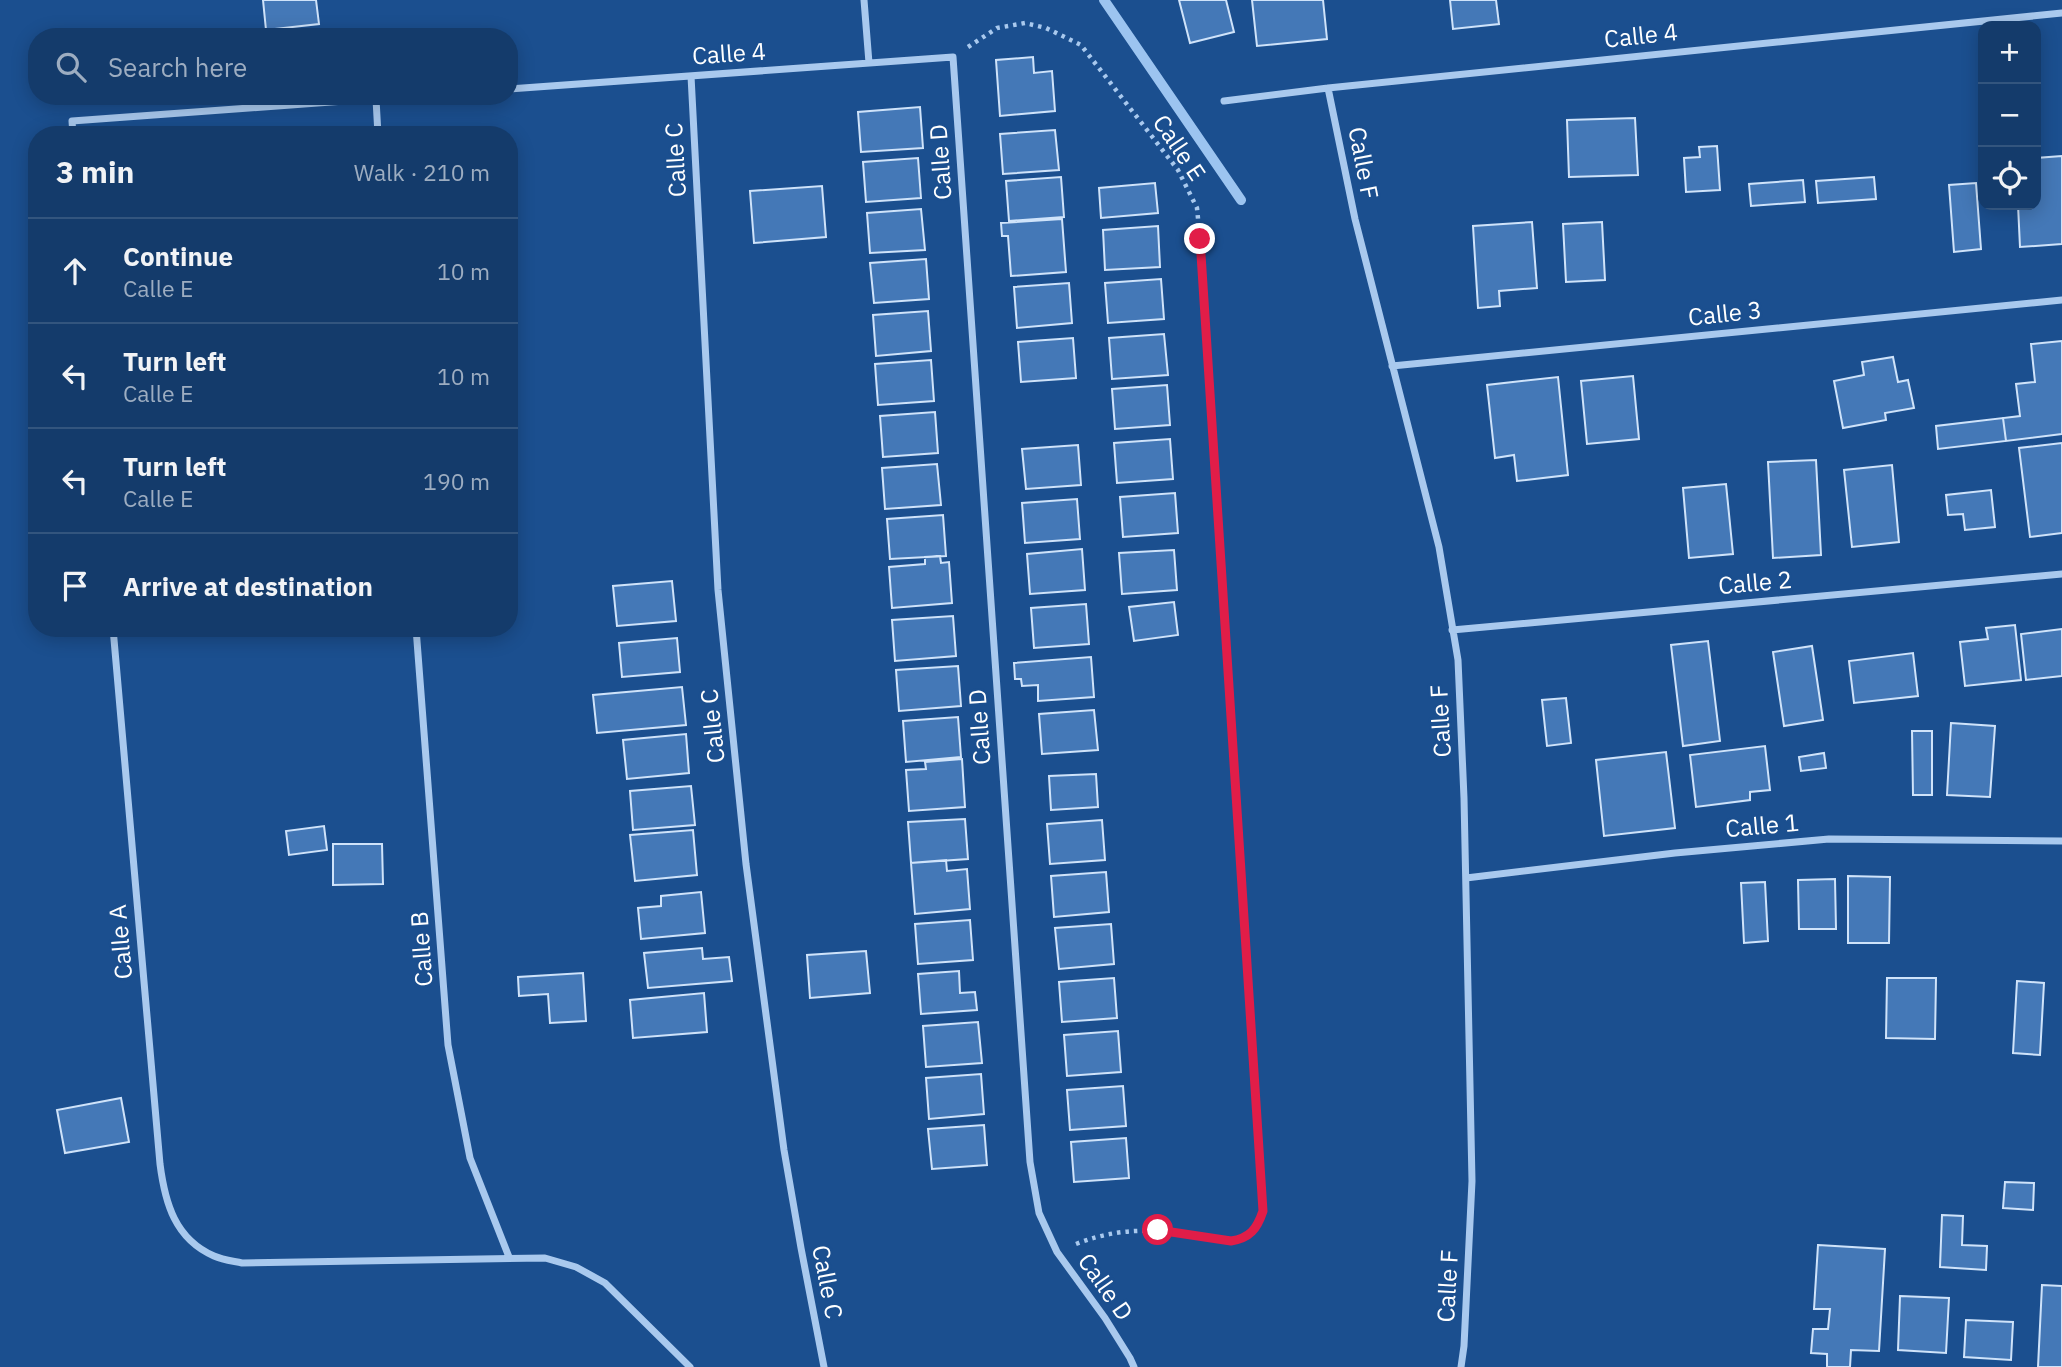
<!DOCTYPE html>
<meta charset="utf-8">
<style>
:root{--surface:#143b6b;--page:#214673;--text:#f1f3f6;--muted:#9dadc1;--line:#33557e}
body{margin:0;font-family:"IBM Plex Sans",sans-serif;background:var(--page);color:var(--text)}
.controls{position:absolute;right:21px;top:21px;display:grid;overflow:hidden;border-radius:14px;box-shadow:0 4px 18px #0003}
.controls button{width:63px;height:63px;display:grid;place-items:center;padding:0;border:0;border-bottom:2px solid var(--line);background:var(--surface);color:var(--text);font:35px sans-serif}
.stop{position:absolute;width:21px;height:21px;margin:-16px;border:5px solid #e11d48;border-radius:50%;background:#fff}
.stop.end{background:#e11d48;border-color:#fff;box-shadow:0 2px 7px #0008}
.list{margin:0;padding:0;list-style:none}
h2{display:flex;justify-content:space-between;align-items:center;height:91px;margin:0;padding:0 28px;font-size:30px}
h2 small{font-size:23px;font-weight:400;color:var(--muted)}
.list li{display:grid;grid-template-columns:46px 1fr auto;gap:21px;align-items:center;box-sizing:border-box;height:105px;padding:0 28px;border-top:2px solid var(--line)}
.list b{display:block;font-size:26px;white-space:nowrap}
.list p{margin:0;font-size:23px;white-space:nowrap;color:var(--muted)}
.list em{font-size:23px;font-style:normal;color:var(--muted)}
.icon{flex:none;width:38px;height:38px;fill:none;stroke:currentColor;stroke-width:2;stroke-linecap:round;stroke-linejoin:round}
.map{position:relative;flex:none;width:2062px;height:1367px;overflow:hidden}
.search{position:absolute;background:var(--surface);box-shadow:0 4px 18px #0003;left:28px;top:28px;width:490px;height:77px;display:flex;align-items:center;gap:18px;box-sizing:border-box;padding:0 24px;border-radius:28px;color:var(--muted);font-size:26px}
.panel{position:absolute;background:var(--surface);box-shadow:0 4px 18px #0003;left:28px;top:126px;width:490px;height:511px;border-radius:28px}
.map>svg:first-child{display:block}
</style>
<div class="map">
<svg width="2062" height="1367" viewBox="0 0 2062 1367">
<rect width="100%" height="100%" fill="#1b4f8f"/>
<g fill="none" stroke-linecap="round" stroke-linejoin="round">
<!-- stream -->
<path stroke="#9cc4f0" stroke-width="10" d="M1104 0 1241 200"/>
</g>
<!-- building -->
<path fill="#4478b7" stroke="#cfe3fa" stroke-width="2" d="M263 0H316L319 24 266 30Z
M1179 0H1226L1234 32 1190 43Z
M1252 0H1323L1327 39 1257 46Z
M1450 0H1496L1499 24 1453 29Z
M1033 57 1034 73 1052 71 1055 111 1000 116 996 60Z
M920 107 923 148 861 152 858 112Z
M1635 118 1638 175 1569 177 1567 120Z
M1055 130 1059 170 1003 174 1000 134Z
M1717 146 1720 190 1686 192 1684 158 1700 157 1699 147Z
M2062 156V244L2020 247 2018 205H2036V158Z
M918 158 921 198 866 202 863 162Z
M1061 177 1064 217 1009 221 1006 181Z
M1874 177 1876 199 1818 203 1816 181Z
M1803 180 1805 202 1751 206 1749 184Z
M1155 183 1158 213 1101 218 1099 188Z
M1976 183 1981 249 1954 252 1949 185Z
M822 186 826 237 754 243 750 191Z
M921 209 925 250 870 253 867 213Z
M1062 219 1066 272 1011 276 1008 236H1002L1001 223Z
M1532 222 1537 288 1499 291 1500 306 1478 308 1473 226Z
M1602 222 1605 280 1566 282 1563 224Z
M1158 226 1160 267 1105 270 1103 230Z
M926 259 929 299 874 303 870 263Z
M1161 279 1164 319 1108 323 1105 283Z
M1069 283 1072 323 1017 328 1014 287Z
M928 311 931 351 876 356 873 315Z
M1164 334 1168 375 1112 379 1109 338Z
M1073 338 1076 378 1021 382 1018 342Z
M2062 341V434L2006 441 2003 418 2020 416 2016 384 2035 382 2031 344Z
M1893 357 1898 382 1908 380 1914 408 1885 413 1886 420 1843 428 1834 381 1864 375 1862 362Z
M931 360 934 401 878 405 875 364Z
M1633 376 1639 439 1587 444 1581 381Z
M1558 377 1568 475 1517 481 1514 455 1495 458 1487 385Z
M1167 385 1170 425 1115 429 1112 389Z
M935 412 938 453 883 457 880 416Z
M2003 418 2006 441 1938 449 1936 426Z
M1170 439 1173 479 1117 483 1114 443Z
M2062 443V533L2030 537 2019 448Z
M1078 445 1081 485 1026 489 1022 449Z
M1816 460 1821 555 1773 558 1768 462Z
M937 464 941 505 885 509 882 468Z
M1892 465 1899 542 1852 547 1844 470Z
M1726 484 1733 554 1689 558 1683 488Z
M1991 490 1995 527 1965 530 1963 514 1948 515 1946 495Z
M1175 493 1178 533 1123 537 1120 497Z
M1077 499 1080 539 1025 543 1022 503Z
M943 515 946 556 890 559 887 519Z
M1082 549 1085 590 1030 594 1027 554Z
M1174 550 1177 590 1122 594 1119 553Z
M940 556 941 563 949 562 952 603 892 608 889 567 925 564V557Z
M672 581 676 621 617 626 613 586Z
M1174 602 1178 635 1134 641 1129 607Z
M1086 604 1089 644 1034 648 1031 608Z
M953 616 956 656 895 661 892 620Z
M2015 625 2021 680 1965 686 1960 642 1988 639 1986 628Z
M2062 629V676L2026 680 2021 634Z
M677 638 680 672 622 677 619 643Z
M1708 641 1720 741 1683 746 1671 645Z
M1812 646 1823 720 1784 726 1773 652Z
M1913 653 1918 696 1854 703 1849 661Z
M1091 657 1094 697 1038 701V685L1022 686 1021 679H1015L1014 663Z
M958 666 961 706 899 711 896 670Z
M682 687 686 725 597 733 593 695Z
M1566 698 1571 743 1547 746 1542 700Z
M1094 710 1098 750 1042 754 1039 714Z
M958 717 961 757 906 762 903 721Z
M1951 723 1995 726 1990 797 1947 795Z
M1912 731H1932V795H1913Z
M686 734 689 773 627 779 623 740Z
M1765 746 1770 790 1750 792V800L1696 807 1690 755Z
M1666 752 1675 828 1604 836 1596 760Z
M1824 753 1826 768 1801 771 1799 757Z
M962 759 965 807 909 811 906 770 926 769 925 762Z
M1096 774 1098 807 1051 810 1049 776Z
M691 786 695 825 633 830 630 791Z
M965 819 968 859 911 863 908 822Z
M1102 820 1105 860 1050 864 1047 824Z
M324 826 327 850 289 855 286 831Z
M693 830 697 875 635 881 630 835Z
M333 844H382L383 884 333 885Z
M946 860 947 871 967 869 970 909 915 914 911 863Z
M1106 872 1109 912 1054 917 1051 876Z
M1848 876 1890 877 1889 943H1848Z
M1835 879 1836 929H1799L1798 880Z
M1765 882 1768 941 1744 943 1741 883Z
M701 892 705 933 641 939 638 908 661 906V896Z
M970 920 973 960 918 964 915 924Z
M1111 924 1114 964 1059 969 1055 928Z
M702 948 703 959 729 957 732 981 648 988 644 953Z
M866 951 870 993 810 998 807 955Z
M959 971 960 993 975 992 977 1010 921 1014 918 974Z
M583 973 586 1021 550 1023 548 994 519 996 518 977Z
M1114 978 1117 1018 1062 1022 1059 982Z
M1887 978H1936L1935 1039 1886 1038Z
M2017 981 2044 983 2040 1055 2013 1053Z
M704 993 707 1032 633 1038 630 1000Z
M978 1022 982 1063 926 1067 923 1026Z
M1118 1031 1121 1072 1067 1076 1064 1035Z
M981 1074 984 1114 929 1119 926 1078Z
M1123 1086 1126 1126 1070 1130 1067 1090Z
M121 1098 129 1142 65 1153 57 1110Z
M984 1125 987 1165 932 1169 928 1129Z
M1126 1138 1129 1178 1074 1182 1071 1142Z
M2005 1182 2034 1183 2033 1210 2003 1208Z
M1942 1215 1963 1216 1962 1245 1987 1246 1986 1270 1940 1267Z
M1818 1245 1885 1249 1879 1351 1851 1350 1850 1367H1827V1354L1811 1353 1813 1329H1828L1830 1309H1814Z
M2042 1285 2062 1286V1367H2038Z
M1900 1296 1949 1298 1946 1353 1898 1350Z
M1966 1320 2013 1322 2011 1360 1964 1357Z"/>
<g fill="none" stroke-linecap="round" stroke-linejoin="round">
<!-- path -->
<path stroke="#a9c9ee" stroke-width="4.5" stroke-dasharray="3.5 5" stroke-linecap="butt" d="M968 47 997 28 1025 23 1046 28 1081 45 1178 170 1197 208 1200 239 1263 1211C1257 1229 1250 1237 1231 1241 1174 1232 1132 1222 1076 1244"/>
<!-- street -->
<path stroke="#a9c9ee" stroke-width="7" d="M864 0 869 63
M691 76 718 590 746 864 784 1150 801 1248 824 1367
M1328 88 1355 219 1439 547 1458 660 1464 798 1472 1181 1464 1346 1461 1367
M509 89 953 57 1030 1162 1039 1213 1057 1252 1105 1318 1130 1358 1134 1367
M376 99 378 135
M1224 101 1328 88 2062 13
M73 135 72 121 412 96
M1392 366 2062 300
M113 628 160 1164C165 1203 175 1239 214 1256 223 1260 233 1261 242 1263L545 1258 576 1267 605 1283 690 1367
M416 628 448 1045 470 1158 509 1257
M1452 630 2062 574
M1466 878 1675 853 1829 839 2062 841"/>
</g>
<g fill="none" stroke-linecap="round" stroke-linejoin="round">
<!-- route -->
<path stroke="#e11d48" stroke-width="9" d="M1158 1230 1231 1241C1250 1238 1257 1229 1263 1211L1200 239"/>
</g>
<g text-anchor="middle" stroke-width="5" stroke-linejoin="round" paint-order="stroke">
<!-- street labels -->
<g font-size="24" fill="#fff" stroke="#1b4f8f">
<text transform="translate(1641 36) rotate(-6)" y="8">Calle 4</text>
<text transform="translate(729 54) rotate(-4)" y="8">Calle 4</text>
<text transform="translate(1179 148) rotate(56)" y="8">Calle E</text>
<text transform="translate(676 160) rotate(-93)" y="8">Calle C</text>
<text transform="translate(941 162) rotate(-94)" y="8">Calle D</text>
<text transform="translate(1363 163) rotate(79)" y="8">Calle F</text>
<text transform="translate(1725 314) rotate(-6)" y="8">Calle 3</text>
<text transform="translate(1755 583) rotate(-5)" y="8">Calle 2</text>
<text transform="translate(1441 721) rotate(-93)" y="8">Calle F</text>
<text transform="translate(713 726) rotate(-96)" y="8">Calle C</text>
<text transform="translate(980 727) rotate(-94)" y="8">Calle D</text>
<text transform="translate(1762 826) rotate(-5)" y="8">Calle 1</text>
<text transform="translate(121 942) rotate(-95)" y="8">Calle A</text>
<text transform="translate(422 949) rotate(-94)" y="8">Calle B</text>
<text transform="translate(827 1282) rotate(79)" y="8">Calle C</text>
<text transform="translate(1448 1286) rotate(-87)" y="8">Calle F</text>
<text transform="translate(1105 1287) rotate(55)" y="8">Calle D</text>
</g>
</g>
</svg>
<div class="controls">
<button>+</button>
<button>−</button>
<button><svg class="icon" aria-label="locate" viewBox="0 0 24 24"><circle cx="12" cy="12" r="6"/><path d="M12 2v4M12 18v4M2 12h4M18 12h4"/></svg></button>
</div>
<div class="stop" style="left:1158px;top:1230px"></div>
<div class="stop end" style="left:1200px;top:239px"></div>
<div class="search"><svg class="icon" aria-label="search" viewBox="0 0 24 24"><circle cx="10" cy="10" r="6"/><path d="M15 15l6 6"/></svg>Search here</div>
<section class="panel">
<h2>3 min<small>Walk · 210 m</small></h2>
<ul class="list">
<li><svg class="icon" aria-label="ahead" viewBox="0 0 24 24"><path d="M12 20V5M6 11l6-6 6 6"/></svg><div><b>Continue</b><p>Calle E</p></div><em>10 m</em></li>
<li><svg class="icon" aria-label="left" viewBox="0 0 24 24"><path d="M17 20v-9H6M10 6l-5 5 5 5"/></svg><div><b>Turn left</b><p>Calle E</p></div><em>10 m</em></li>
<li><svg class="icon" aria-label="left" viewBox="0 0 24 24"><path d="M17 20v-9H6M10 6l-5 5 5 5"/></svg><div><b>Turn left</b><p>Calle E</p></div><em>190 m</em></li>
<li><svg class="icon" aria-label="arrive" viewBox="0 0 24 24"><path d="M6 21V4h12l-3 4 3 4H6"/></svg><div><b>Arrive at destination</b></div></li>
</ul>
</section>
</div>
